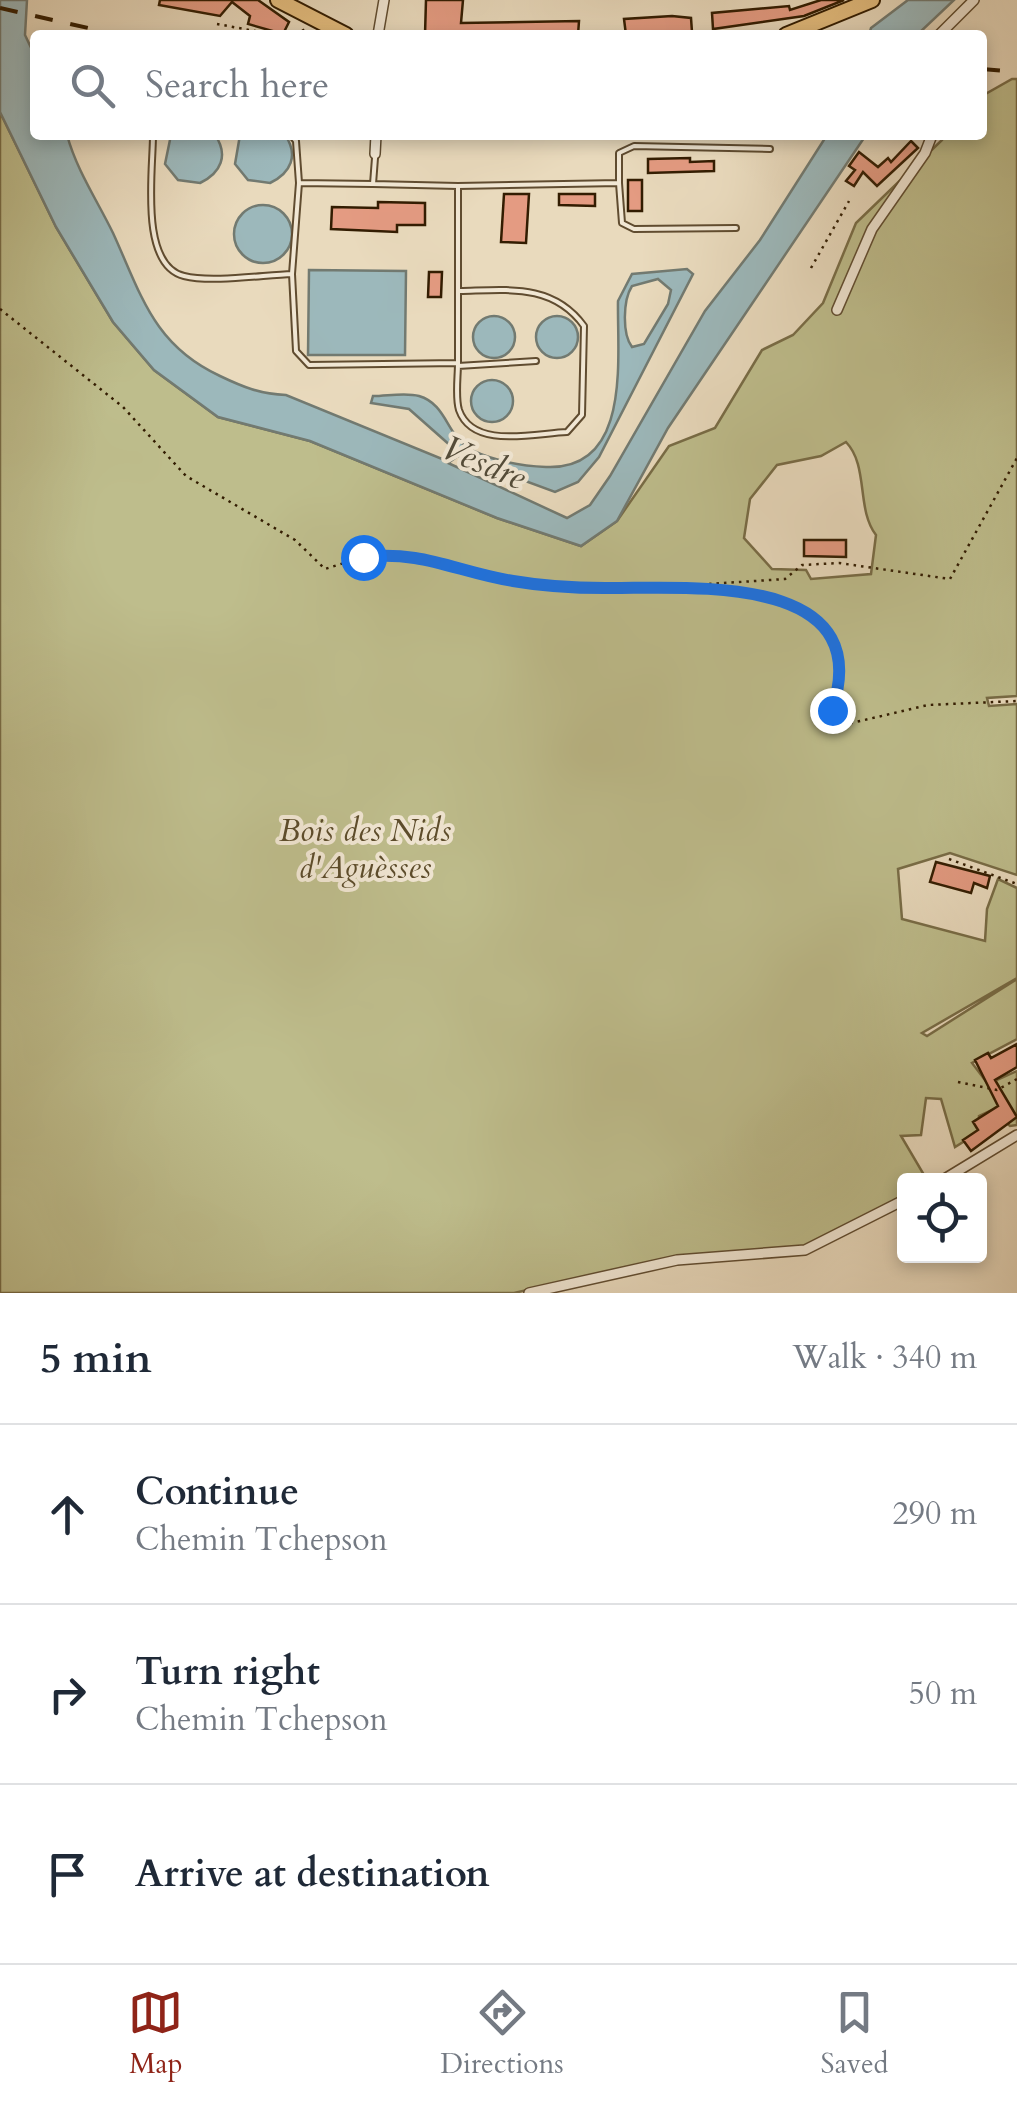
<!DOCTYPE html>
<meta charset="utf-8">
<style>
:root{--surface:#fff;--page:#f6f6f7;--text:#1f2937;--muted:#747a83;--line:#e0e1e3;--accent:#8f2418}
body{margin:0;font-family:Cardo,serif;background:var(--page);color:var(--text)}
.controls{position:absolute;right:30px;bottom:30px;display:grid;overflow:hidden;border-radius:10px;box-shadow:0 5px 15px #0003}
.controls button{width:90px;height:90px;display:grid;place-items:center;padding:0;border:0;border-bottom:2px solid var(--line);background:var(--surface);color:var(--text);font:50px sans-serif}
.stop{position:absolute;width:30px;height:30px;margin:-22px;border:8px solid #1a73e8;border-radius:50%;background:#fff}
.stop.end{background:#1a73e8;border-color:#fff;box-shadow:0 2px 10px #0008}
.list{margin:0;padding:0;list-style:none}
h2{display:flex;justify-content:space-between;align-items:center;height:130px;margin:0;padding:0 40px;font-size:42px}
h2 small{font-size:32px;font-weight:400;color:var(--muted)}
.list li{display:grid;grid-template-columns:65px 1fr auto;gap:30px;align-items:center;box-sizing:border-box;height:180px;padding:0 40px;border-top:2px solid var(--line)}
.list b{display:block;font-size:38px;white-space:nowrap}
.list p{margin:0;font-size:32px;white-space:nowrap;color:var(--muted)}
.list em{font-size:32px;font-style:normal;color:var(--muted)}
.icon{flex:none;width:55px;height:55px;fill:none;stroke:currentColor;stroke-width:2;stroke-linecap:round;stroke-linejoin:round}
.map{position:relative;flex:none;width:1017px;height:1293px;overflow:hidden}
.search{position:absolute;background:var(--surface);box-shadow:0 5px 15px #0003;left:30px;right:30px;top:30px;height:110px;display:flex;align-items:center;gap:25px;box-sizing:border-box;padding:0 35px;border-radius:10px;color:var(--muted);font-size:38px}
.sheet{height:670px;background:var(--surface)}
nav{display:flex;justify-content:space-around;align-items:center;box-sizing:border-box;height:140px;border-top:2px solid var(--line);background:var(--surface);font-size:28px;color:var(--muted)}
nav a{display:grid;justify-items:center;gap:5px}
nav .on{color:var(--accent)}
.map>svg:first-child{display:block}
</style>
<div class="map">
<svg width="1017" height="1293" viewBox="0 0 1017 1293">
<rect width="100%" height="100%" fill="#e9dabd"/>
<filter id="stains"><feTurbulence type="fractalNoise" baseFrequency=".002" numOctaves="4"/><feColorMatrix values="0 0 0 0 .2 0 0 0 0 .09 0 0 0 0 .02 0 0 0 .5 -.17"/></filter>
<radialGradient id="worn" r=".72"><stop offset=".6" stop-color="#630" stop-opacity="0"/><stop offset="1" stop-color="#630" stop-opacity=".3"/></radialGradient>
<!-- green -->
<path fill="#bebd8c" stroke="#786c46" stroke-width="2.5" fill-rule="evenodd" d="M1012 79H1017V696L987 698 989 706 1017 704V875L950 853 898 869 902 919 985 941 987 909 998 879 1017 888V978L922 1033 927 1036 1017 979V1039L972 1063 988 1084 1017 1071V1125L1010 1126 992 1110 979 1116V1132L955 1147 941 1099 926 1098 921 1135 901 1136 927 1180H904V1195L802 1249 670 1258 514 1293H0V112L56 227 113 322 154 370 218 417 310 441 497 518 581 546 617 521 669 446 715 428 762 350 793 335 823 303 856 223 942 140 941 135H982V96ZM846 442C869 466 856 509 876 535L871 574 811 579 806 570 772 569 744 538 750 499 777 465 821 456Z"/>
<!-- water -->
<path fill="#9cb8bb" stroke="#727a71" stroke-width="2.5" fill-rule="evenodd" d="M0 0H27L25 35 35 56V135H67C77 171 97 200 113 233 141 294 153 345 220 376 243 387 260 394 286 395L442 459 452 447 409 409 371 403 373 396C387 396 406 392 419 396 447 404 447 437 471 450 495 461 520 466 546 467 632 471 617 358 618 301L632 274 687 269 693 274 599 457 578 482 555 492 458 456 448 463 567 518 590 505 610 476 705 311 760 240 827 135H866L668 428 617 521 581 546 497 518 310 441 218 417 154 370 113 322 56 227 0 112ZM658 279 671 290 668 304 644 344 632 347C622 334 623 300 632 286Z
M908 0H954L917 35H869L871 28Z
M171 135H215C229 155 221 173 200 183L178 180 165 164Z
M240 135H285C299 155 291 173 270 183L248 180 235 164Z
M234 234a29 29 0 1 1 58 0a29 29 0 1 1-58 0Z
M309 270 406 271 405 355H308Z
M473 337a21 21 0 1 1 42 0a21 21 0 1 1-42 0Z
M536 337a21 21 0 1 1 42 0a21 21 0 1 1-42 0Z
M471 401a21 21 0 1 1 42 0a21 21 0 1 1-42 0Z"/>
<!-- building -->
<path fill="#e49b82" stroke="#321c01" stroke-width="2.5" d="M160 0H258L289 22 283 34 248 24 250 16 232 2 220 16 159 5Z
M426 0H463L461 23 579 21 578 35H425Z
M821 0H844L804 16 713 29 712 13 789 6 790 10Z
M672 16 691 18 692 32 626 35 624 19Z
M911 141 918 148 877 186 863 172 854 186 846 181 855 170 849 166 859 152 878 167 888 158 891 162Z
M690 158V162L714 161V171L648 173V159Z
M628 180H642V211H628Z
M504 194H529L526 243 501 242Z
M559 194H595V206L559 205Z
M378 202 425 203V225H397V232L331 229 332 207 378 208Z
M429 272H442L441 297H428Z
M804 540H846V557L804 556Z
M936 862 990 876 987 888 974 883 971 893 930 882Z
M1017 1044V1067L995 1080 1017 1117 971 1151 963 1140 978 1130 973 1122 998 1106 975 1060 988 1053 991 1058Z"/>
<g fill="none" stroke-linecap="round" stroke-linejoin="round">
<!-- service casing -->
<g stroke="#604c30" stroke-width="8">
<path id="service" d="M153 135C153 171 139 265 184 276 211 283 263 275 292 274
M291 135 296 141 299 183 373 184 375 158
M299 183 292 274 296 351 309 365 458 363V186L373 184
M619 183 622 223 634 229 736 228
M458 186 619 183V153L634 146 770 149
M458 363C458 377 455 397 459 410 473 450 535 433 567 432L582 415 584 326C553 283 507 290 460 291
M458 366 536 361"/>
</g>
<!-- minor casing -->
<g stroke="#604c30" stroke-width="12">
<path id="minor" d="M378 35 384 0
M939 35 974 0
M375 154 376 135
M837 310 872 229 925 153 932 135
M943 1180 1017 1135
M529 1293 677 1260 805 1250 904 1200"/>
</g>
<!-- primary casing -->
<g stroke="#321c01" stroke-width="18">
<path id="primary" d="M278 0 346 35
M786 35 872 0"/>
</g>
<!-- path -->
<path stroke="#321c01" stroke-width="2.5" stroke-dasharray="2.5 5" stroke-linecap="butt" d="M217 24 277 35
M296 35 305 29
M811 268 849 201
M0 309 123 407 186 476 295 540 325 569 363 557 409 554 512 581 763 593C797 607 840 630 840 673 841 689 832 703 831 719L839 726 928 705 1017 701
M694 585 785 579 802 565 839 563 950 579 1017 458
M949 859 1017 884
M958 1082 997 1090 1017 1079"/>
<!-- service -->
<use href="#service" stroke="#f1e7d4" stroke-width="4"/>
<!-- minor -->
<use href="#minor" stroke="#f1e7d4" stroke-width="9"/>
<!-- primary -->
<use href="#primary" stroke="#e4bd7e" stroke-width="14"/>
<!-- rail -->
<path stroke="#321c01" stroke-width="4" stroke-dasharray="18 18" stroke-linecap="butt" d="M0 8 119 35
M982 69 1017 72"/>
</g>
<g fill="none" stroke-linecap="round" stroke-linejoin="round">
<!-- route -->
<path stroke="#1a73e8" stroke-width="12" d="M363 557C422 550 457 572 513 581 542 586 575 588 605 588 684 589 879 570 832 710"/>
</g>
<g text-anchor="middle" stroke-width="8" stroke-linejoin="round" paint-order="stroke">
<!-- park labels -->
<g font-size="32" font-style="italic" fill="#5c4c2b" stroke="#f1e7d4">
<text x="365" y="841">Bois des Nids<tspan x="365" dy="37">d'Aguèsses</tspan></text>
</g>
<!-- water labels -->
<g font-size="35" font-style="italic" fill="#524b39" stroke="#f1e7d4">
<text transform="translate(484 462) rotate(23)" y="12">Vesdre</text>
</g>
</g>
<rect width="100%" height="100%" filter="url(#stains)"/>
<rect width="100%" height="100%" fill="url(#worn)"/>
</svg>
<div class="controls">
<button><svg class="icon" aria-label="locate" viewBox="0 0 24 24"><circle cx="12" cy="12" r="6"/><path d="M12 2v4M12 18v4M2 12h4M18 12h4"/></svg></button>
</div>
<div class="stop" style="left:363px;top:557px"></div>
<div class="stop end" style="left:832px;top:710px"></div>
<div class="search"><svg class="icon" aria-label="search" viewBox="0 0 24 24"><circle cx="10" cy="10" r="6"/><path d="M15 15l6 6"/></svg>Search here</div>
</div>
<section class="sheet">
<h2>5 min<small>Walk · 340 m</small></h2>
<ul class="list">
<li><svg class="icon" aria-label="ahead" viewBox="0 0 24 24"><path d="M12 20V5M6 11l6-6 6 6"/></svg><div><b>Continue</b><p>Chemin Tchepson</p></div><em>290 m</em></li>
<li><svg class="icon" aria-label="right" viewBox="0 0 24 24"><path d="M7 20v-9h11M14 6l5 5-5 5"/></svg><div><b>Turn right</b><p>Chemin Tchepson</p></div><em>50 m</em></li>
<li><svg class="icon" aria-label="arrive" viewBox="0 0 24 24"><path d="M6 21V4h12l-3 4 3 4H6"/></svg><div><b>Arrive at destination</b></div></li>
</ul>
</section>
<nav>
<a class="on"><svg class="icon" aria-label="map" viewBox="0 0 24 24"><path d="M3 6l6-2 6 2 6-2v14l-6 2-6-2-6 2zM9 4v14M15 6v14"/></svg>Map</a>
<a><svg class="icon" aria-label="directions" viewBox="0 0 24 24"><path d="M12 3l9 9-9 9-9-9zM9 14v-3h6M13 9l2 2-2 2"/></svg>Directions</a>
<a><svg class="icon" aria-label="saved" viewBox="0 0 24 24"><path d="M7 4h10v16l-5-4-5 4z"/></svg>Saved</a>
</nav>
